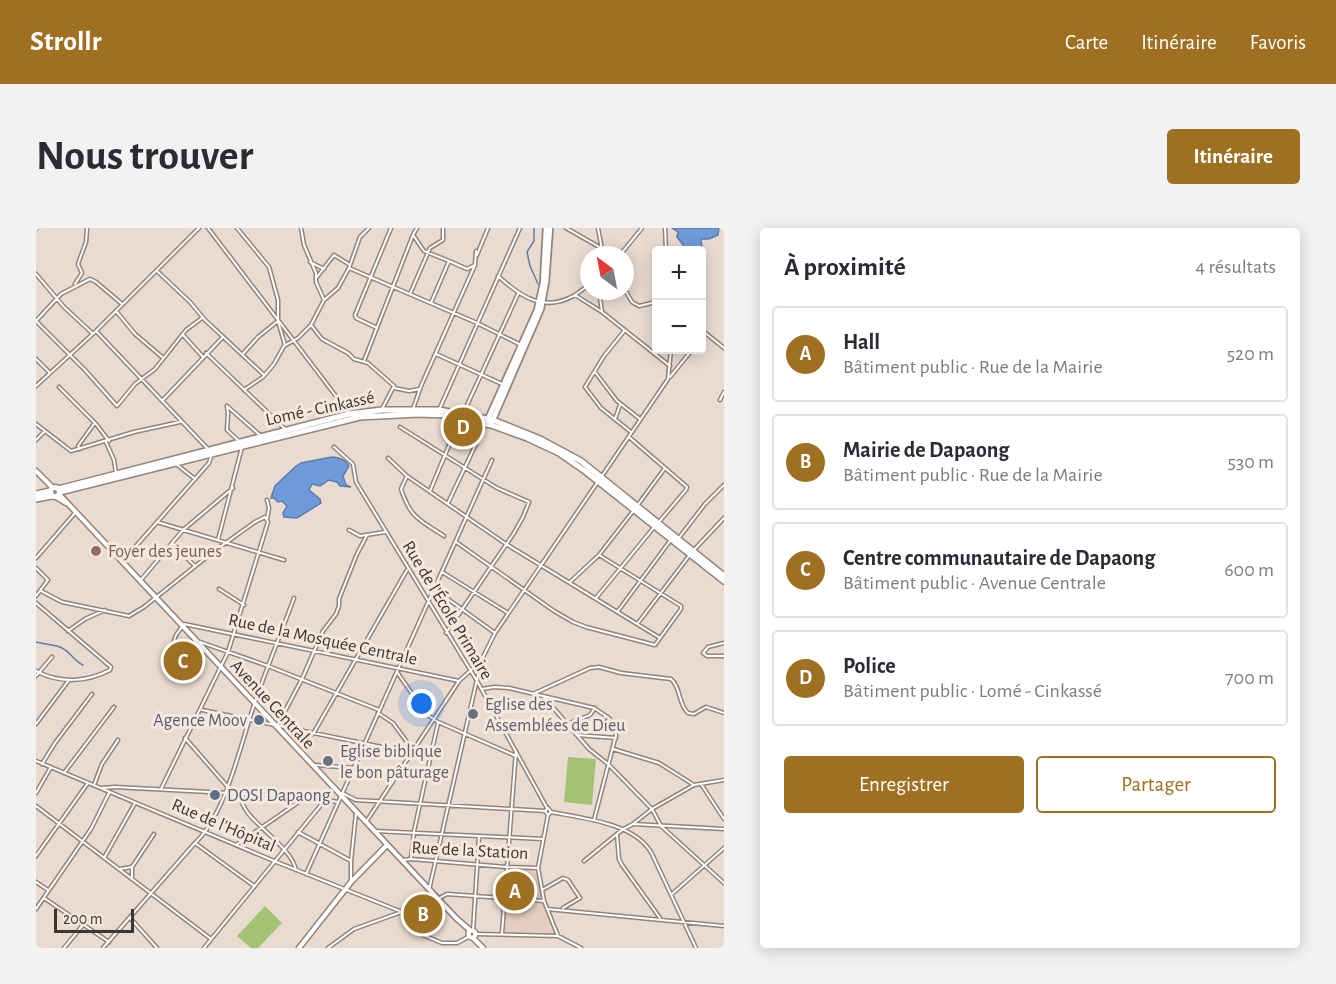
<!DOCTYPE html>
<html lang="fr">
<meta charset="utf-8">
<style>
:root{--surface:#fff;--page:#f2f2f3;--text:#2b2b33;--muted:#7c7c81;--line:#e1e1e2;--accent:#9f7022}
body{margin:0;font-family:"Alegreya Sans",sans-serif;background:var(--page);color:var(--text)}
.controls{position:absolute;right:18px;top:18px;display:grid;overflow:hidden;border-radius:6px;box-shadow:0 3px 15px #0003}
.controls button{width:54px;height:54px;display:grid;place-items:center;padding:0;border:0;border-bottom:2px solid var(--line);background:var(--surface);color:var(--text);font:30px sans-serif}
.compass{position:absolute;left:544px;top:18px;width:54px;height:54px;border-radius:50%;background:var(--surface);box-shadow:0 3px 15px #0003;rotate:328deg}
.scale{position:absolute;left:18px;bottom:15px;width:80px;box-sizing:border-box;padding-left:6px;border:3px solid #3c3632;border-top:0;font-size:16px;line-height:21px;white-space:nowrap;color:#3c3632;-webkit-text-stroke:4px #f7e8de;paint-order:stroke}
.you{position:absolute;left:386px;top:476px;width:21px;height:21px;margin:-15px;border:4px solid #fff;border-radius:50%;background:#1a73e8;box-shadow:0 0 0 9px #1a73e833}
.badge{display:grid;place-items:center;width:39px;height:39px;border-radius:50%;background:var(--accent);color:#fff;font-size:20px;font-weight:700}
.pin{position:absolute;translate:-50% -50%;border:3px solid #fff;box-shadow:0 2px 6px #0006}
.list{margin:0;padding:0;list-style:none}
h2{display:flex;justify-content:space-between;align-items:center;height:78px;margin:0;padding:0 24px;font-size:26px}
h2 small{font-size:20px;font-weight:400;color:var(--muted)}
.list li{display:grid;grid-template-columns:39px 1fr auto;gap:18px;align-items:center;box-sizing:border-box;height:96px;margin:0 12px 12px;padding:0 12px;border:2px solid var(--line);border-radius:6px}
.list b{display:block;font-size:22px;white-space:nowrap}
.list p{margin:0;font-size:20px;white-space:nowrap;color:var(--muted)}
.list em{font-size:20px;font-style:normal;color:var(--muted)}
.actions{display:flex;gap:12px;padding:18px 24px}
.actions a{flex:1;padding:14px 0;border:2px solid var(--accent);border-radius:6px;text-align:center;font-size:21px;color:var(--accent)}
.actions .main{background:var(--accent);color:#fff}
.map{position:relative;flex:none;width:688px;height:720px;overflow:hidden;border-radius:6px}
header{display:flex;align-items:center;gap:36px;box-sizing:border-box;height:84px;padding:0 30px;background:var(--accent);color:#fff}
header strong{font-size:28px}
nav{display:flex;gap:33px;margin-inline-start:auto;font-size:21px}
.intro{display:flex;align-items:center;justify-content:space-between;box-sizing:border-box;height:144px;padding:0 36px}
h1{margin:0;font-size:42px}
.button{padding:15px 27px;border-radius:6px;background:var(--accent);color:#fff;font-size:21px;font-weight:700}
main{display:flex;gap:36px;padding:0 36px}
aside{flex:1;background:var(--surface);border-radius:6px;box-shadow:0 3px 15px #0003}
.map>svg:first-child{display:block}
</style>
<header>
<strong>Strollr</strong>
<nav><a>Carte</a><a>Itinéraire</a><a>Favoris</a></nav>
</header>
<div class="intro"><h1>Nous trouver</h1><a class="button">Itinéraire</a></div>
<main>
<div class="map">
<svg width="688" height="720" viewBox="0 0 688 720">
<rect width="100%" height="100%" fill="#eadbd0"/>
<!-- built -->
<path fill="#e4cebf" d="M470 639 501 641 507 671 521 707 466 705Z"/>
<!-- green -->
<path fill="#a4c274" d="M532 529 560 531 556 577 528 574Z
M229 678 246 695 222 720H215L201 708Z"/>
<!-- water -->
<path fill="#6f9adc" stroke="#607ca9" stroke-width="1.5" d="M636 0H683L682 7 673 11H665L666 19 661 22H651L641 9 642 4Z
M296 229C302 229 310 232 313 238L307 248 310 257 315 259 304 258 301 254 293 252 284 258 276 256 273 262 284 271 285 275 261 290 248 289 247 285 251 278 246 273 242 274 238 270H235L239 258 259 239 265 235Z"/>
<g fill="none" stroke-linecap="round" stroke-linejoin="round">
<!-- stream -->
<path stroke="#607ca9" stroke-width="1.5" d="M498 0V13L491 24 494 38 502 56
M0 414C8 416 17 417 24 419 34 423 38 433 47 437"/>
<!-- minor casing -->
<g stroke="#92847a" stroke-width="5">
<path id="minor" d="M172 0 312 184
M201 0 233 39 242 72V93L249 117
M265 0 268 17 280 45V54L288 72 275 97 286 111 312 125 318 131 332 135 358 158 346 181
M381 0 377 7 388 23 413 33 395 75
M530 0 565 20
M562 0 567 27
M629 0 630 22
M0 1 1 0
M441 27 452 0
M584 27 606 0
M413 33 431 41 439 37
M274 34 288 41
M313 40 441 95 483 116
M121 43 154 74 169 92 228 147
M0 46 28 79 56 105
M462 48C485 69 508 85 539 67L566 84 634 138
M281 49 298 27 314 37
M39 56 46 45 42 36 50 14 51 0
M589 62 596 74 603 78 620 74
M563 63 566 84
M374 66 394 20 407 12V0
M539 67 553 57
M288 72 302 60 313 40 324 9 333 0
M80 83 99 106 126 129
M0 93 49 142 81 178 99 156 119 141 150 102 166 90
M0 93 25 66 54 51 60 54 86 76
M341 100 320 90 319 87 355 0
M589 102 568 128 549 159 565 180 595 204
M60 103 171 220
M666 105 667 103 688 120
M147 107 167 129
M170 125 250 202
M400 126 466 156
M206 127 222 109 242 93
M0 131 13 144
M328 133 377 7
M559 144 581 173 604 191
M634 149 656 122
M0 158 60 103 163 0
M23 159 60 196 73 213
M358 160 373 163 384 161
M208 162 227 149 238 136 248 118 262 110 275 97
M684 172 688 164
M126 173 186 110
M191 178 225 208
M191 178 192 185 191 202 204 214
M377 181 385 158 439 37 440 23
M403 182 484 0
M427 186 482 66
M579 191 584 177
M0 196 35 223 98 204 144 194
M364 199 461 260 493 274 487 289 478 305 410 405
M593 209 651 259 650 262 622 295
M0 212 8 204
M70 214 78 232 80 245
M298 219 317 236 320 254 441 453 511 580
M44 221 42 218 58 196
M352 230 371 248 470 316 624 410
M140 236 159 251
M371 248 365 261C375 291 383 291 408 308
M566 248 632 151 635 122
M394 263 424 191
M231 272 233 280 231 291
M412 275 449 197
M601 278 629 240
M121 294 248 332
M313 302 324 308 349 304
M642 311 669 276 688 257
M182 312 206 219
M420 314 518 383 537 394 550 399 619 417 645 381V378L563 327
M136 315 159 338
M657 323 688 290
M0 330 39 285
M86 334 173 235 175 229
M0 340 12 352 0 368
M406 344 472 385
M104 353 147 302 197 260
M534 354 563 327 598 282
M183 361 208 377
M398 361 459 405
M5 363 26 374 93 388 108 379 177 324 219 294 229 289 232 294 192 424 125 561
M560 370 619 298
M0 375 75 439 74 442C51 454 24 456 0 443
M582 383 634 313
M602 395 653 328
M32 403 49 391 69 382
M164 414 232 438 343 482
M688 415 672 419 667 425 671 428H688
M131 433 140 407 148 396 423 453
M361 444 390 486 402 494 480 528
M0 448 16 429
M446 461 458 459 473 460 558 480 573 490 579 500 580 507 558 592
M497 466 554 440 563 439 585 445 635 451C645 459 642 476 652 485L658 486 670 479 688 485
M508 469 553 521 572 536 616 581 625 598 688 655
M166 482 375 525
M342 485 357 495 377 522
M0 496 33 452
M531 496 554 487 559 480
M241 498 266 451 287 403 300 386 303 378V371L321 326 331 307
M277 506 371 342
M541 507 580 510
M149 510 191 558
M577 521 623 535 658 557
M0 533 238 633 366 684
M6 536 19 515 56 466
M279 537 318 540
M28 545 78 479
M665 556 688 591
M58 557 66 536 82 512
M66 560 79 559 270 569 302 574
M0 565 15 539
M306 565 320 572 509 583
M205 567C203 591 254 614 260 642
M0 578 175 711
M515 584C546 590 600 595 616 626L660 720
M512 587 509 583 512 580 515 584 512 587 502 640 508 673 522 708
M330 594 423 453 445 433 459 405 561 255
M597 596 616 581 658 557 688 552
M339 603 507 611
M262 604 315 633
M581 607 583 631 586 637 624 690
M159 615 218 658
M200 617 270 569
M0 628 52 555
M68 630 99 575
M375 631 378 603 402 495
M367 632 375 631 470 639 502 640
M548 633 586 602 597 596 688 601
M84 641 96 639
M270 646 456 232
M96 650V639L118 606
M0 654 12 662
M315 654V633L320 585
M393 662 445 434
M506 662 527 650 532 652 544 670 527 680
M636 666 688 620
M8 670 73 714
M0 681 55 601 73 565
M511 681 688 698
M366 684 375 702 406 715H421L434 708
M95 691 121 720
M437 703 443 609
M466 705 480 523
M440 706 522 708 545 720
M28 720 47 697
M67 720 159 615C190 586 204 518 218 477 230 441 245 406 258 370
M168 720 289 572
M292 720 318 701 402 671 411 666 508 673"/>
</g>
<!-- secondary casing -->
<g stroke="#92847a" stroke-width="7">
<path id="secondary" d="M0 243 17 260
M23 266 420 690 435 703
M20 269 30 275
M432.5 706a3.5 3.5 0 1 1 7 0a3.5 3.5 0 1 1-7 0Z
M437 710 447 720
M263 720 315 654 351 617"/>
</g>
<!-- primary casing -->
<g stroke="#92847a" stroke-width="8">
<path id="primary" d="M451 193 501 82 507 55 510 0
M456 194 505 81 510 54 514 0"/>
</g>
<!-- trunk casing -->
<g stroke="#92847a" stroke-width="8">
<path id="trunk" d="M14.5 264a4.5 4.5 0 1 1 9 0a4.5 4.5 0 1 1-9 0Z
M22 261 313 186 346 182H403L457 192 504 211 545 233 688 348
M24 264 324 189 382 186 410 187 455 197 491 210 523 225 549 243 688 353
M0 266 14 263
M0 271 16 268"/>
</g>
<!-- minor -->
<use href="#minor" stroke="#fff" stroke-width="2"/>
<!-- secondary -->
<use href="#secondary" stroke="#fff" stroke-width="4"/>
<!-- primary -->
<use href="#primary" stroke="#fff" stroke-width="4.5"/>
<!-- trunk -->
<use href="#trunk" stroke="#fff" stroke-width="5"/>
</g>
<!-- markers -->
<circle fill="#8d6e63" stroke="#f7e8de" stroke-width="2" cx="60" cy="323" r="6"/>
<g fill="#6b7280" stroke="#f7e8de" stroke-width="2">
<circle cx="437" cy="486" r="6"/>
<circle cx="292" cy="533" r="6"/>
</g>
<g fill="#5c6f8a" stroke="#f7e8de" stroke-width="2">
<circle cx="223" cy="492" r="6"/>
<circle cx="179" cy="567" r="6"/>
</g>
<g text-anchor="middle" stroke-width="6" stroke-linejoin="round" paint-order="stroke">
<!-- street labels -->
<g font-size="18" fill="#3c3632" stroke="#f7e8de">
<text transform="translate(284 180) rotate(-12)" y="6">Lomé - Cinkassé</text>
<text transform="translate(412 382) rotate(59)" y="6">Rue de l'École Primaire</text>
<text transform="translate(287 411) rotate(12)" y="6">Rue de la Mosquée Centrale</text>
<text transform="translate(237 476) rotate(47)" y="6">Avenue Centrale</text>
<text transform="translate(188 597) rotate(23)" y="6">Rue de l'Hôpital</text>
<text transform="translate(434 622) rotate(3)" y="6">Rue de la Station</text>
</g>
<!-- education labels -->
<g font-size="18" fill="#785e54" stroke="#f7e8de" text-anchor="start">
<text x="72" y="329">Foyer des jeunes</text>
</g>
<!-- worship labels -->
<g font-size="18" fill="#5b616d" stroke="#f7e8de" text-anchor="start">
<text x="449" y="482">Eglise des<tspan x="449" dy="21">Assemblées de Dieu</tspan></text>
<text x="304" y="529">Eglise biblique<tspan x="304" dy="21">le bon pâturage</tspan></text>
</g>
<!-- service labels -->
<g font-size="18" fill="#4e5e75" stroke="#f7e8de" text-anchor="end">
<text x="211" y="498">Agence Moov</text>
<text x="191" y="573" text-anchor="start">DOSI Dapaong</text>
</g>
</g>
</svg>
<div class="controls">
<button>+</button>
<button>−</button>
</div>
<svg class="compass" viewBox="-18 -18 36 36"><path d="M0-13l5 13h-10z" fill="#e53935"/><path d="M0 13l5-13h-10z" fill="#7c7c81"/></svg>
<div class="scale">200 m</div>
<div class="you"></div>
<div class="pin badge" style="left:479px;top:663px">A</div>
<div class="pin badge" style="left:387px;top:686px">B</div>
<div class="pin badge" style="left:147px;top:433px">C</div>
<div class="pin badge" style="left:427px;top:199px">D</div>
</div>
<aside>
<h2>À proximité<small>4 résultats</small></h2>
<ul class="list">
<li><span class="badge">A</span><div><b>Hall</b><p>Bâtiment public · Rue de la Mairie</p></div><em>520 m</em></li>
<li><span class="badge">B</span><div><b>Mairie de Dapaong</b><p>Bâtiment public · Rue de la Mairie</p></div><em>530 m</em></li>
<li><span class="badge">C</span><div><b>Centre communautaire de Dapaong</b><p>Bâtiment public · Avenue Centrale</p></div><em>600 m</em></li>
<li><span class="badge">D</span><div><b>Police</b><p>Bâtiment public · Lomé - Cinkassé</p></div><em>700 m</em></li>
</ul>
<div class="actions"><a class="main">Enregistrer</a><a>Partager</a></div>
</aside>
</main>
